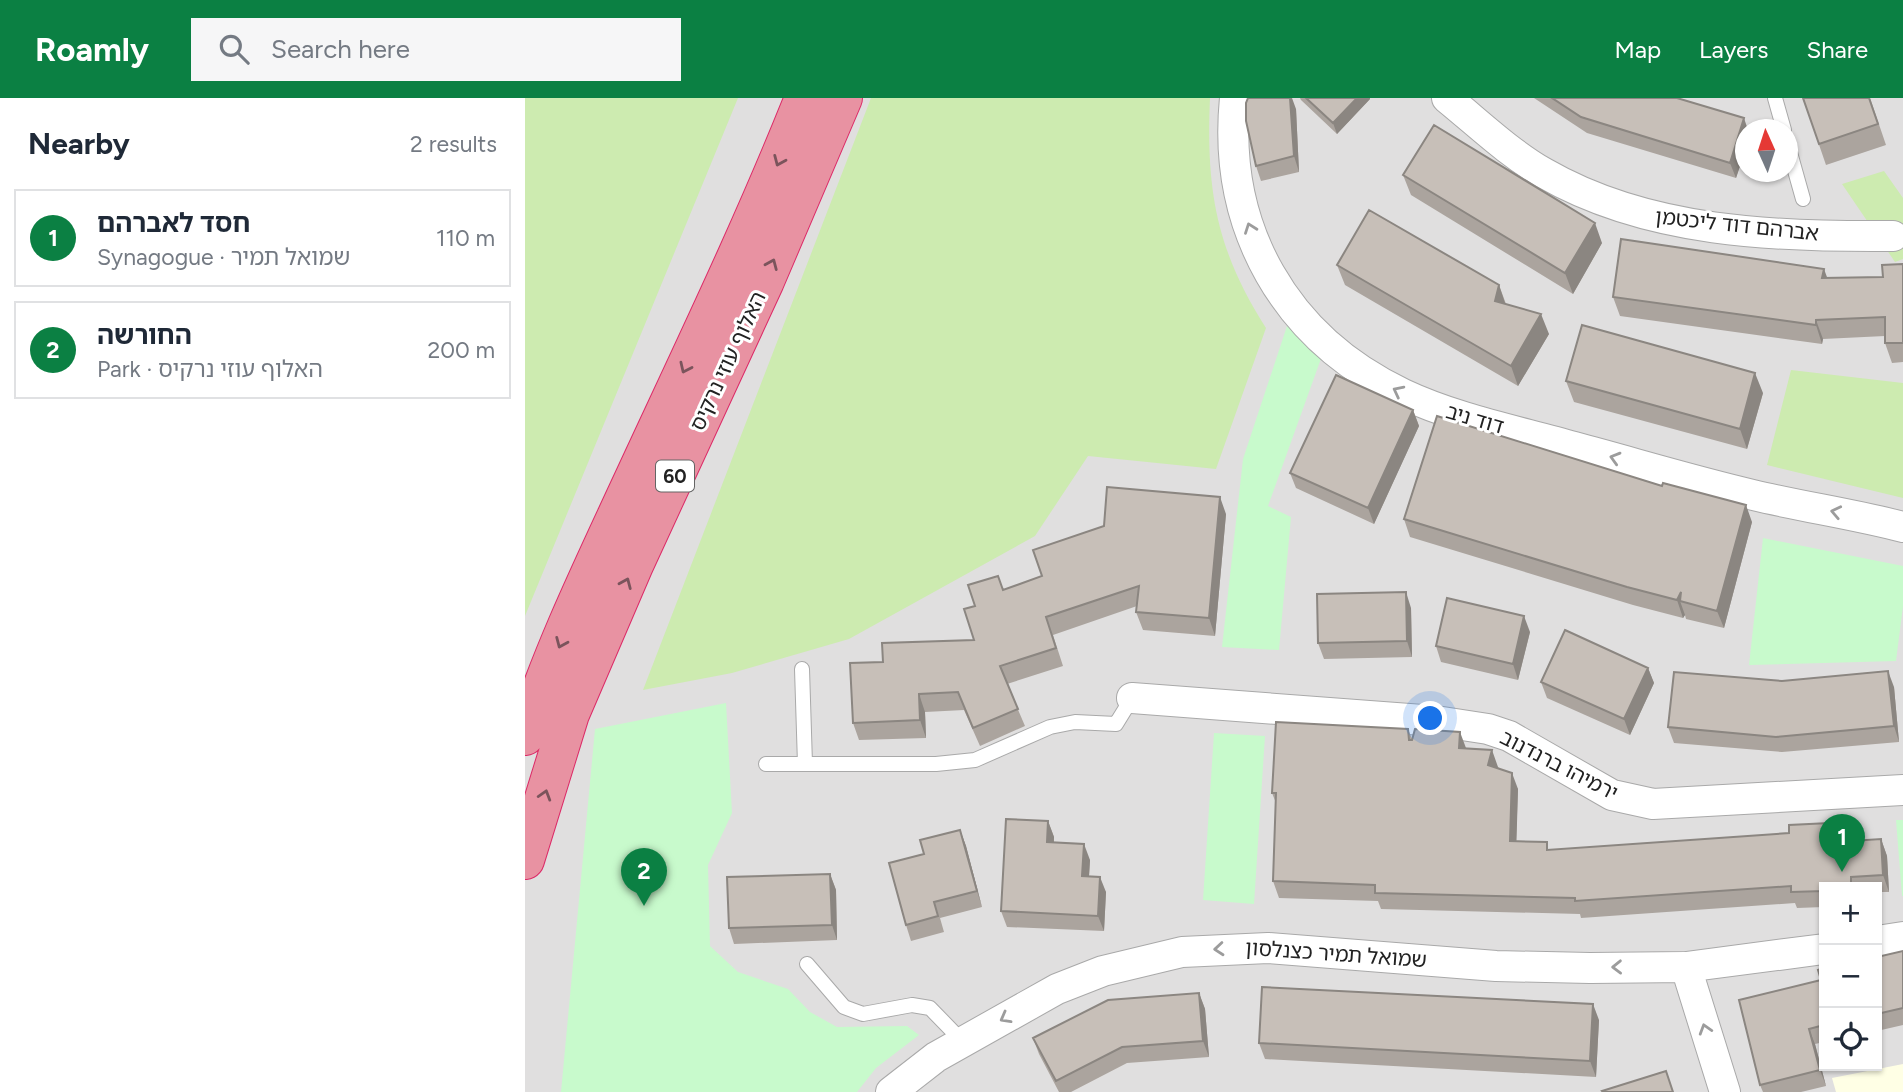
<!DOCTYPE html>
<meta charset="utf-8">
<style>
:root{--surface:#fff;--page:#f6f6f7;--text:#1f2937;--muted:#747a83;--line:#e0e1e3;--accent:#0b8043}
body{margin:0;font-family:Figtree,"Noto Sans Hebrew",sans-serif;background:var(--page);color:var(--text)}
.controls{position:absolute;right:21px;bottom:21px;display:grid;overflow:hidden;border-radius:0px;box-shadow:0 2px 5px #0004}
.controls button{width:63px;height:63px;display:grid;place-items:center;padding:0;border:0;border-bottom:2px solid var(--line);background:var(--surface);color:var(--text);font:35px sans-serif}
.compass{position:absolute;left:1210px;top:21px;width:63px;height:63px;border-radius:50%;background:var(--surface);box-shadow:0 2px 5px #0004;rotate:357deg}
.you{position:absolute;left:906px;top:621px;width:24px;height:24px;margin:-18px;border:5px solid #fff;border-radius:50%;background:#1a73e8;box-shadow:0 0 0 10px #1a73e833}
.badge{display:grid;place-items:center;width:46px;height:46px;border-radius:50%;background:var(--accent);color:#fff;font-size:23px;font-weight:700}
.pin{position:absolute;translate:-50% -58px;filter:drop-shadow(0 2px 4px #0008)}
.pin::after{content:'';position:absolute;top:37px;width:24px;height:21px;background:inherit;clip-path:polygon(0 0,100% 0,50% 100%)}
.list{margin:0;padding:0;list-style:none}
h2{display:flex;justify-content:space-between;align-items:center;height:91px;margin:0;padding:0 28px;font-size:30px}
h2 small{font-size:23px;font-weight:400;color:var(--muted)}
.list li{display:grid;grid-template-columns:46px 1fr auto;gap:21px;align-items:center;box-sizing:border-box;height:98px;margin:0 14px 14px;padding:0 14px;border:2px solid var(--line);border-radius:0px}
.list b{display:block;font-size:26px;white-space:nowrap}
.list p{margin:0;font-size:23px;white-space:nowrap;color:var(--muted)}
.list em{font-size:23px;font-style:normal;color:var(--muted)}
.icon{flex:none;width:38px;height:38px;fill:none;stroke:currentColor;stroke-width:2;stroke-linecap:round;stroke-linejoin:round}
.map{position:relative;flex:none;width:1378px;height:994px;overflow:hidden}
header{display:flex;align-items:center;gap:42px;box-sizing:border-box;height:98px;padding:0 35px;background:var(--accent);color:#fff}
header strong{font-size:33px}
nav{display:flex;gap:38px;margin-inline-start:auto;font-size:24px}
.search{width:490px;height:63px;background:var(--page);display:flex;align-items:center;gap:18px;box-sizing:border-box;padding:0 24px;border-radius:0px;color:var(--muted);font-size:26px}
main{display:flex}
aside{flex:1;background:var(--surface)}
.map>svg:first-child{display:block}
</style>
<header>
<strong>Roamly</strong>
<div class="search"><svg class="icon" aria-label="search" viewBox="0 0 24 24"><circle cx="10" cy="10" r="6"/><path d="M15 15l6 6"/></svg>Search here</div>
<nav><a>Map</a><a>Layers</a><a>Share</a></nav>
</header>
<main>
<aside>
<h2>Nearby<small>2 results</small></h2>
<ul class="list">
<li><span class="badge">1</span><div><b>חסד לאברהם</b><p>Synagogue · שמואל תמיר</p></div><em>110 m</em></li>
<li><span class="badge">2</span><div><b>החורשה</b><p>Park · האלוף עוזי נרקיס</p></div><em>200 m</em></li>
</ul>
</aside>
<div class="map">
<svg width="1378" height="994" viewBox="0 0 1378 994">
<rect width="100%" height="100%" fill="#f2efe9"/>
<!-- residential -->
<path fill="#e0dfdf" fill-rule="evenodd" d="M0 0H1378V994H0ZM1220 32H1262V74H1220ZM1299 789H1352V968H1299Z"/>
<!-- education -->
<path fill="#ffffe5" d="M1378 966V994H1311L1307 980Z"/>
<!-- grass -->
<path fill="#cdebb0" d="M0 0H213L0 518Z
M346 0H685C681 91 691 152 741 230L691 371 563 358 510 438 324 541 207 575 118 592Z
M1359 73 1378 100V161L1370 164 1317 86Z
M1266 272 1378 285V400L1242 367Z"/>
<!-- park -->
<path fill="#c8facc" d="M762 228 798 255 743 408 766 419 754 552 697 549 718 361Z
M1238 440 1378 468V508L1371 563 1224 567Z
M201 605 207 715 183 767 185 848 213 874 263 891 285 914 312 929 382 928 394 937 351 970 332 994H36L70 631Z
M689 635 740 638 729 806 678 802Z
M1371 722H1378V798H1377Z"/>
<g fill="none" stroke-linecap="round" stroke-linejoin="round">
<!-- lane casing -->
<g stroke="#a9a9a9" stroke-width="16">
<path id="lane" d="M1250 0 1259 32
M1262 44 1278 101
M277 571 280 666
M241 666H411L450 662 525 629 550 624 591 626 607 600
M282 866 319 909 338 916 387 907 405 910 437 943"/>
</g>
<!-- street casing -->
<g stroke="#a9a9a9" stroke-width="32">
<path id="street" d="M710 0C697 130 760 240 878 296 931 321 993 333 1049 349 1109 365 1168 383 1228 397 1278 409 1328 416 1378 429
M922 0C954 26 984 55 1019 75 1123 135 1251 139 1368 138
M607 600 911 623 963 631 984 638 1087 697 1128 706 1378 692
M1352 843 1378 839
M1161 869 1200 994
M366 994 411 959 532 891 578 873 657 854 743 850 971 868 1065 870 1161 869 1299 851"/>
</g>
<!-- highway casing -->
<g stroke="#dc2a67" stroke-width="40">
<path id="highway" d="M0 638C27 554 66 473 103 393 163 263 226 133 279 0
M0 762 45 616 109 467 240 183 318 0"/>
</g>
<!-- lane -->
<use href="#lane" stroke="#fff" stroke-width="14"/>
<!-- street -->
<use href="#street" stroke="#fff" stroke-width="30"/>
<!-- highway -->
<use href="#highway" stroke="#e892a2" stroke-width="38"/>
</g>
<!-- wall -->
<path fill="#aba49e" d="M775 0H845V1L812 36 776 2Z
M1009 0H1152L1221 32V50L1211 80 1062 35Z
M1278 0H1345L1361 47 1301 67Z
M771 11 774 74 736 83 731 68Z
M878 77 1077 145 1048 196 886 97Z
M1378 166V264L1367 265 1360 245V238L1298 241 1297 246 1095 218 1088 199 1302 180 1358 179Z
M812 167 974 187 981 206 1024 236 993 288 820 187Z
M1041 283 1238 295 1222 351 1049 304Z
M888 312 894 328 849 426 771 390 765 375Z
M1137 388 1227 424 1199 530 1161 521 1160 517 1158 520 1108 507 885 439 879 421Z
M701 416 690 538 618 532 611 514 612 508 528 537 538 568 482 586 500 628 455 648 439 612 400 614 401 640 334 642 328 625 358 564 449 542 450 508 478 492Z
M886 510 887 559 799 561 793 545Z
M1005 534 993 582 916 564 911 548Z
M1123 570 1129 585 1105 637 1022 600 1016 584Z
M1257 583 1369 589 1374 644 1257 654 1149 645 1143 629Z
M883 631 887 641 941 651 973 669 993 691 991 743 1025 752 1331 741V743L1356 741 1362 758 1364 794H1352V789H1299V809L1272 810 1270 805 1056 820 1055 816 856 811 853 803 754 800 748 783 751 705 747 695Z
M523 723 529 739V745L565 762 564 778 581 794 579 833 482 829 476 813Z
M435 732 441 748 457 809 415 820 419 834 386 843 381 827 399 756Z
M305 776 311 792 312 842 209 846 204 830Z
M1378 853V927L1352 933V859Z
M1299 870V944L1290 946 1301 988 1276 994H1238L1235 987 1296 882Z
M674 895 680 911 684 959 602 965 546 994H534L514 956 508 940Z
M1074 922 1071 979 740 961 734 945Z"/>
<!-- shaded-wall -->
<path fill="#8b8681" d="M765 0H767L771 11 774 74 769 58Z
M832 0H845V1L812 36 808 25Z
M1219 20 1223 32H1221V50L1211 80 1205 65Z
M1070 125 1077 145 1048 196 1040 175Z
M1299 171 1306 190 1297 180Z
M974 187 981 208 970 203Z
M1016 216 1024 236 993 288 986 268Z
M1291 222 1298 241 1297 246 1291 227Z
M1230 275 1238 295 1222 351 1215 331Z
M888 312 894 328 849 426 843 410Z
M695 399 701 416 690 538 684 520Z
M1221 407 1227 424 1199 530 1192 513Z
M881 494 886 510 887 559 882 543Z
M1156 494 1155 503 1160 517 1158 520 1152 502Z
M999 518 1005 534 993 582 988 566Z
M1123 570 1129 585 1105 637 1099 621Z
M1363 573 1369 589 1374 644 1369 628Z
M394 596 400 614 401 640 395 622Z
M935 634 941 650 940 667 934 650Z
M967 652 973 669 969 683 963 667Z
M987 675 993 691 991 759 985 743Z
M523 723 529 739 528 760 522 744Z
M1325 724 1331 741 1332 760 1326 743Z
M435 732 441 748 457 809 452 793Z
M1356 741 1362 758 1364 794 1358 777Z
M559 746 565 762 563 794 557 778Z
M305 776 311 792 312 842 307 827Z
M575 779 581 794 579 833 573 818Z
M674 895 680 911 684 959 678 943Z
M1068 906 1074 922 1071 979 1065 963Z
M1284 931 1290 946 1301 988 1295 972Z"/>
<!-- building -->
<path fill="#c7bfb8" stroke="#8b8681" stroke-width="2" d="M723 0H765L769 58 731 68 721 23V5Z
M781 0H832L808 25Z
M1027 0H1152L1219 20 1205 65 1056 19Z
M1278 0H1344L1353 26 1294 46Z
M909 27 1070 125 1040 175 878 77Z
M844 112 974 187 970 203 1016 216 986 268 812 167Z
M1096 141 1299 171 1297 180 1358 179 1357 167 1378 166V245H1360V219L1291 222V227L1088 199Z
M1057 227 1230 275 1215 331 1041 283Z
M811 277 888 312 843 410 765 375Z
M912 318 1137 388 1138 385 1221 407 1192 513 1155 503 1156 494 1152 502 1102 489 879 421Z
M582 389 695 399 684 520 611 514 614 488 521 519 531 550 475 568 493 611 448 630 433 594 394 596 395 622 328 625 325 565 358 564 357 545 449 542 439 511 450 508 443 487 473 478 478 492 517 478 508 452 579 428Z
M881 494 882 543 793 545 792 496Z
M922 500 999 518 988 566 911 548Z
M1040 532 1123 570 1099 621 1016 584Z
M1363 573 1369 628 1251 639 1143 629 1149 574 1257 583Z
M751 624 883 631 884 642H887L890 631 935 634 934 650 967 652 963 667 987 675 985 743 1022 744V752L1264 735V727L1325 724 1326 743 1356 741 1358 777 1326 779V789H1299V793L1266 794V788L1050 803V800L850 795V787L748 783 751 695H747Z
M481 721 523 723 522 744 559 746 557 778 575 779 573 818 476 813Z
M435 732 452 793 409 804 413 818 381 827 364 765 399 756 395 742Z
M305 776 307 827 204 830 202 779Z
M1378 853V910L1352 916V859Z
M1299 870V927L1284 931 1295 972 1235 987 1214 902 1296 882 1293 872Z
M737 889 1068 906 1065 963 734 945Z
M674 895 678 943 597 949 531 983 508 940 583 902Z
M1141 973 1148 994H1078L1077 993Z"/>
<!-- one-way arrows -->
<defs><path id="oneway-chevron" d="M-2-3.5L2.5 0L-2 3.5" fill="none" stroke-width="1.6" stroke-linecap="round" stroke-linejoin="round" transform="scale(1.75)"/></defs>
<g stroke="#7b545c">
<use href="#oneway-chevron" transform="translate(254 63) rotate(113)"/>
<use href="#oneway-chevron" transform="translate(247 166) rotate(-67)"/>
<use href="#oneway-chevron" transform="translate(160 270) rotate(115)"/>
<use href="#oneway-chevron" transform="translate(101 485) rotate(-67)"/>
<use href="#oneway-chevron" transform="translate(36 545) rotate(113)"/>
<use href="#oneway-chevron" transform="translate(20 697) rotate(-73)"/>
</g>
<g stroke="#9c9c9c">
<use href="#oneway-chevron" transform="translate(725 130) rotate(-110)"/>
<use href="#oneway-chevron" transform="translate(873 293) rotate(-153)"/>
<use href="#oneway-chevron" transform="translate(1090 360) rotate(-164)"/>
<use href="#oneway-chevron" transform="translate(1311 414) rotate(-168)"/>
<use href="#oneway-chevron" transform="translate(694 851) rotate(175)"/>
<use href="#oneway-chevron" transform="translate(1092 869) rotate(179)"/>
<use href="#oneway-chevron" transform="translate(480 920) rotate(151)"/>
<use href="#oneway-chevron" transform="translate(1180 931) rotate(-107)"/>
</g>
<g text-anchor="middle" stroke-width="6" stroke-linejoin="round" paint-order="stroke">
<!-- shield labels -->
<rect fill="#fff" stroke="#646464" stroke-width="2" x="131" y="362.5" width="38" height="31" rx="5"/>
<g font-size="19" font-weight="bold" fill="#222">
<text x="150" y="385">60</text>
</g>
<!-- street labels -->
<g font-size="21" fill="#222" stroke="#fff">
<text transform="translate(1212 127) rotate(6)" y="7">אברהם דוד ליכטמן</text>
<text transform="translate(203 263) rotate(-65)" y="7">האלוף עוזי נרקיס</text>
<text transform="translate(950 321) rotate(16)" y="7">דוד ניב</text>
<text transform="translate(1034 667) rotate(27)" y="7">ירמיהו ברנדנוב</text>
<text transform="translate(811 856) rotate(4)" y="7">שמואל תמיר כצנלסון</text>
</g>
</g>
</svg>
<div class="controls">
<button>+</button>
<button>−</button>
<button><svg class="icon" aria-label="locate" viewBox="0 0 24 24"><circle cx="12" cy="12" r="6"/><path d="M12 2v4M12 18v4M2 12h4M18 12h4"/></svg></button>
</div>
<svg class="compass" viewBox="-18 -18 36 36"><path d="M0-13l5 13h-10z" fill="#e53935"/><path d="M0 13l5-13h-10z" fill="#747a83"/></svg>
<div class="you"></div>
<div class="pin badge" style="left:1317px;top:774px">1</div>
<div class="pin badge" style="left:119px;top:808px">2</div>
</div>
</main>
